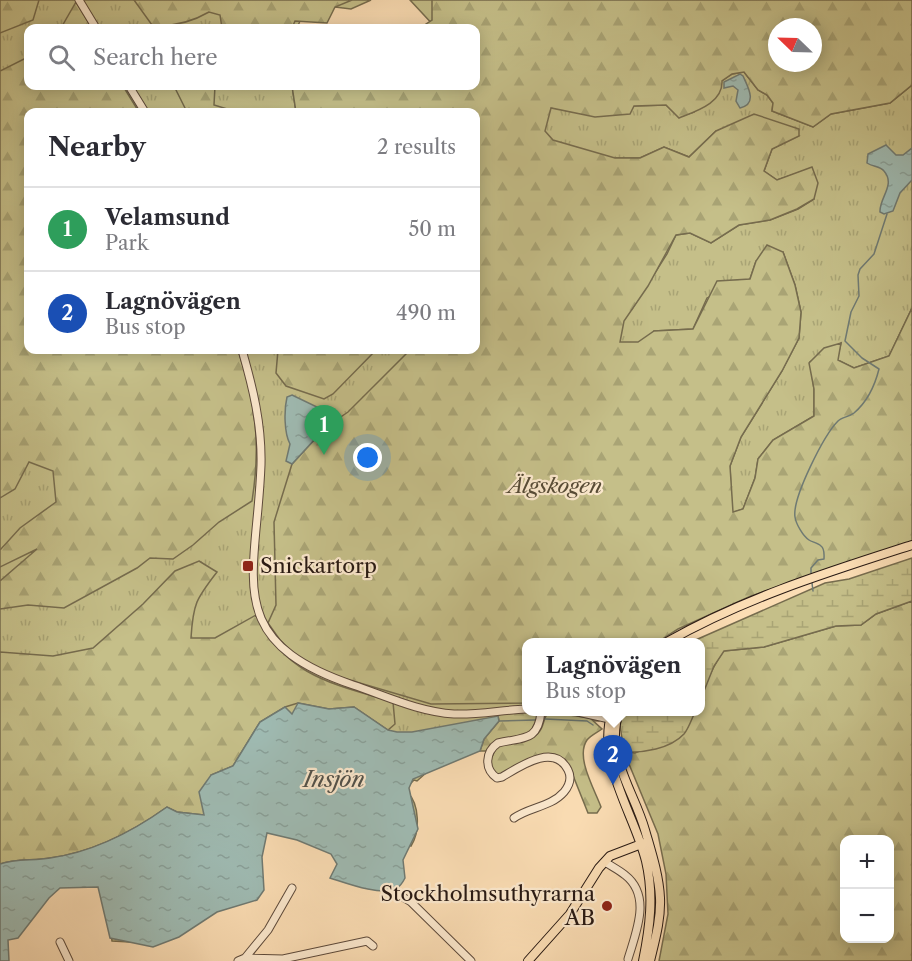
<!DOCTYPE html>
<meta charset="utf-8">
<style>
:root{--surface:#fff;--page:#f2f2f3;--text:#2b2b33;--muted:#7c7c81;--line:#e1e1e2;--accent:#8f2418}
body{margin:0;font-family:"Libre Caslon Text",serif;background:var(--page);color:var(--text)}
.controls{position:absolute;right:18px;bottom:18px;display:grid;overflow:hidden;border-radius:12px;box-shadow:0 3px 15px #0003}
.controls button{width:54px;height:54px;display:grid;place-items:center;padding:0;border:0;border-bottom:2px solid var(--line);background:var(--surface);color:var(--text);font:30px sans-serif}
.compass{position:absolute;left:768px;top:18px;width:54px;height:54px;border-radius:50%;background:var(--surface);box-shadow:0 3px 15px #0003;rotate:293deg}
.you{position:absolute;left:368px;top:458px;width:21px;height:21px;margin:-15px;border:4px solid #fff;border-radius:50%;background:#1a73e8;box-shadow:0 0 0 9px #1a73e833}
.badge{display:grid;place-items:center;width:39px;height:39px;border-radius:50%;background:var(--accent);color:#fff;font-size:20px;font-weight:700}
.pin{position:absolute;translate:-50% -50px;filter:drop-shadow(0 2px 3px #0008)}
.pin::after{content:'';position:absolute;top:32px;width:21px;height:18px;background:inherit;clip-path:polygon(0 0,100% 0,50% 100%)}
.popup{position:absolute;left:522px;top:638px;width:183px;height:78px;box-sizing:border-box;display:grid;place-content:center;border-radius:12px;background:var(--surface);filter:drop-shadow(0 2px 4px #0005);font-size:20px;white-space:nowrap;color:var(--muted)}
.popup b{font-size:22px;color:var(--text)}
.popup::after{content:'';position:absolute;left:50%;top:100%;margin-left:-12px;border:12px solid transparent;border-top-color:var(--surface)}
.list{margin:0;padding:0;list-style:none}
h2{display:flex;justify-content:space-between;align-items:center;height:78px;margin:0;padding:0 24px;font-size:26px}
h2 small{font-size:20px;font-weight:400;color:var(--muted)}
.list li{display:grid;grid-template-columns:39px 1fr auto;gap:18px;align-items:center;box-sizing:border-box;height:84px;padding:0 24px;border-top:2px solid var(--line)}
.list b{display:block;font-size:22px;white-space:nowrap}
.list p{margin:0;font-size:20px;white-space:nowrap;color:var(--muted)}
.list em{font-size:20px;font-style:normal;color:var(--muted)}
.icon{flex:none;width:33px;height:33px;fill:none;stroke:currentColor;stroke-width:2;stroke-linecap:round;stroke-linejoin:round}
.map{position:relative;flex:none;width:912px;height:961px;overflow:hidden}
.search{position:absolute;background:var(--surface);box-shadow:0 3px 15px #0003;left:24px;top:24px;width:456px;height:66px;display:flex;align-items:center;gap:15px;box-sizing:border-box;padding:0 21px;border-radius:12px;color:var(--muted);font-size:22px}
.panel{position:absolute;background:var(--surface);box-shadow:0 3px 15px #0003;left:24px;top:108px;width:456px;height:246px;border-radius:12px}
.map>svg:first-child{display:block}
</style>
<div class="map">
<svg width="912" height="961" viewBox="0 0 912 961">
<defs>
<pattern id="grass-tufts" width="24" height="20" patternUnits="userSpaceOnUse" patternTransform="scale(1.5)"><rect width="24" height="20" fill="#c5bf89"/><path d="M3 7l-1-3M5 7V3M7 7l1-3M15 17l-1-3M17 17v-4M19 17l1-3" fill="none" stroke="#a9a475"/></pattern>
<pattern id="forest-firs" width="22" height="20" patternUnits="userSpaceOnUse" patternTransform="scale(1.5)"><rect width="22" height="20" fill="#c5bf89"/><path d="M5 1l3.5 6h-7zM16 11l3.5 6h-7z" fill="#a9a475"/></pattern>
<pattern id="wetland-marsh" width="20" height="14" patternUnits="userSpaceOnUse" patternTransform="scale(1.5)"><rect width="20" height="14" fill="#c5bf89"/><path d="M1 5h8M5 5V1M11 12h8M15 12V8" fill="none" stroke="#a9a475"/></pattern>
<pattern id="water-ripples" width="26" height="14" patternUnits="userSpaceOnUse" patternTransform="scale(1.5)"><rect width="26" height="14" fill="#9fbbb3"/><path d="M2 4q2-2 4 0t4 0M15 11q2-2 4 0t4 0" fill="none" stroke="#89a099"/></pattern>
</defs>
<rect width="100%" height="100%" fill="#fbddb4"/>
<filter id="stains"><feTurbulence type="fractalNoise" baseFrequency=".00333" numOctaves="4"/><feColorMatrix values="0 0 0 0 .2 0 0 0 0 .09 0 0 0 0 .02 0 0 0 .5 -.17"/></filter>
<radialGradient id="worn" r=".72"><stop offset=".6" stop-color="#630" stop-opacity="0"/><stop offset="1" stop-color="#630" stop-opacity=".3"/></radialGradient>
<!-- grass -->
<path fill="url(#grass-tufts)" stroke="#766c4e" stroke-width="1.5" fill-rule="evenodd" d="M0 0H371L351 9 335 7 300 21 297 28H28V86H292L296 112H28V350H476V112L498 95 476 28H436L410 0H598L634 106 666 105 679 117 694 112 721 81 732 74 744 72 758 90 767 95 773 103 772 111 813 127 831 114 890 103 912 85V308L889 356 854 368 837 360 841 343 810 362 814 389V416L773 440 758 459 755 478 743 509 732 513 730 466 741 437 782 371 799 338 801 312 795 285 783 252 756 261 750 279 707 298 693 329 654 331 658 642H526V712H606L599 721 503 718 427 772 417 781 414 780 408 786 407 792C420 804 420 832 411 846L395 840 264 819 149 943 112 941 106 906 108 873 51 880 0 941ZM716 131 798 136 772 149 764 171 777 180 812 168 814 199 798 209 770 220 739 225 711 243 690 233 676 235 667 254 632 309 616 158H640L664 147 689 157Z"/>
<!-- forest -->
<path fill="url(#forest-firs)" stroke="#766c4e" stroke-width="1.5" fill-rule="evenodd" d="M0 0H39L33 20 0 33Z
M134 0H352L335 7 327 23 295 21 292 28H222L220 15 209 12C190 23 173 27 152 25Z
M432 0H912V85L890 103 831 114 813 127 772 111 773 103 767 95 758 90 744 72 732 74 722 81C723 103 696 111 679 118L666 105 634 106 630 114 595 117 551 108 545 131 553 140 615 158H640L664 147 689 157 716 131 754 114 799 129V136L772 149 764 171 777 180 812 167 818 183 814 199 797 209 770 220 739 225 711 243 690 233 676 235 648 286 624 321 620 342H638L654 331 693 329 717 281 750 279 756 261 767 245 783 252 795 285 801 312 799 338 782 371 741 437 730 466 733 512 743 509 755 478 758 459 773 440 814 416V389L809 363 824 348 841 343 838 360 854 368 889 356 912 308V543L751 596 678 629 658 642H526V703L431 704 336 676 302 661 280 640 268 623 276 605 274 522 292 464 326 427 348 412 410 350H476V112H296L292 86H476V28H420L432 20ZM777 27H813V63H777Z
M76 2 92 28H61Z
M28 57V86H123L139 112H28V350H238C256 404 261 444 252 501L219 522 193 545 173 559 150 558 137 568 64 608 28 605 0 609V581L37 549 0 567V550L20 528 56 502 53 471 29 462 15 489 0 498V71Z
M174 86H215L214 105 237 112H187Z
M278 350H376L333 394 324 399 286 386 276 373Z
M199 561 217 572C196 599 193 604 191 638H215L256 615C286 676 333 684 393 702L395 724 388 730 354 707 329 709 298 703 285 707 260 722 233 766 211 775 204 815 177 812 167 807C132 832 94 852 50 858 34 861 15 858 0 864V652L53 656 93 648 143 604 175 571Z
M912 601V961H659L668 914 666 874 658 834 624 752 635 753 684 733 695 712H700C700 690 712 669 723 651L764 647 836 626 861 625 876 614ZM844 840H890V938H844Z
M532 712 538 717 530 733 497 741 487 751H480L484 739 499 721 498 716 502 713Z
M549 712 590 718 602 729C598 732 590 736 587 740 575 757 595 790 601 807L597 813H588L572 773 556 756 502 774H496L490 766C496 728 520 751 538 733 545 727 542 718 549 712Z"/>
<!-- wetland -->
<path fill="url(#wetland-marsh)" stroke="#766c4e" stroke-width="1.5" d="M912 558V601L876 614 861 625 836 626 764 647 724 651 714 666 700 701V642H691L825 583 849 579Z
M623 712H695C692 718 689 728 684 734 670 749 643 753 624 752L620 725Z"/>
<!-- water -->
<path fill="url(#water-ripples)" stroke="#6f7a73" stroke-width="1.5" d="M740 74 743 76C748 87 758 104 740 108L736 101 738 90 733 86 724 88V82Z
M886 145 896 155H903L912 148V180L900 193 893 211 884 214 880 212C879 198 896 185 884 171 880 166 873 167 867 163L868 154Z
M292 395 317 407 326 427 292 464 286 461 290 444C284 433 284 410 287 397Z
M298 703 329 709 354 707 388 730 397 732H412L498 716 499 721 484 739 480 751 413 779 409 788 418 829 403 860 405 878C403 882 399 887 396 889 380 896 346 883 330 878L337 864 331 854 297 840 267 833 262 857 264 890 257 900 217 912 179 937 153 947 110 938 98 887 60 888 49 898 18 938 8 940 9 961H0V864C15 858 34 861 50 858 94 852 132 832 167 807L177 812 204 815 199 792 211 775 233 766 260 722 285 707 292 714Z"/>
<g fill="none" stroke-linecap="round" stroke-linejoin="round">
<!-- stream -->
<path stroke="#6f7a73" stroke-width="1.5" d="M811 573V568L818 560 824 559C824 555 825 549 821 546 818 543 812 542 809 540 803 536 796 524 795 517 792 498 824 435 838 421 842 417 849 417 854 413 867 402 875 385 879 369L862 358 845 341 851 312 859 296 858 275 860 269 874 254 887 214
M812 583 813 591
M545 719 587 721 593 725
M499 721 535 720"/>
<!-- minor casing -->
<g stroke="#5d4a3b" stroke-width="9">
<path id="minor" d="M79 0 96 28
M129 86 145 112
M242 350C253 388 262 425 261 465 257 577 220 640 353 685 386 696 419 712 454 714 478 715 502 710 526 709
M578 712 614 720
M514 818C529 807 551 807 564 792 569 786 572 778 568 770 554 742 519 767 502 777L497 778C484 769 485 752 498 743 523 737 538 742 541 712
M605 862C611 866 619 870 625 875 652 896 636 932 628 959
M401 896 411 902 471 961
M60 942 69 961
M245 958 268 930 292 888
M238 961 245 958 283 959 367 941 373 946"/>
</g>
<!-- major casing -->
<g stroke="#281913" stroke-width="10">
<path id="major" d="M667 642C744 598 828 572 912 545
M612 712C596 762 634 813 646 861 654 895 650 927 643 961
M619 712C604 754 634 791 645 830 651 851 659 875 660 898 661 919 655 940 650 961
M528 961 570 914 599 868 610 856 644 843"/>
</g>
<!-- minor -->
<use href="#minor" stroke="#fce9ce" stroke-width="7"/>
<!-- major -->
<use href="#major" stroke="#fbddb4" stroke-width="8"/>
</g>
<!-- markers -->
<g fill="#8f2418" stroke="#fce9ce" stroke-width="2">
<rect x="242" y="560" width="12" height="12" rx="3"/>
<circle cx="607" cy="906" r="6"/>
</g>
<g text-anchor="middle" stroke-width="4.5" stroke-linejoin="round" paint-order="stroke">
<!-- park labels -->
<g font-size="21" font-style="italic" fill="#574b36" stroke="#fce9ce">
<text x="555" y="493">Älgskogen</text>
</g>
<!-- poi labels -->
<g font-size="21" fill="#281913" stroke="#fce9ce" text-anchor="start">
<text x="260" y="573">Snickartorp</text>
<text x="595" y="901" text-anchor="end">Stockholmsuthyrarna<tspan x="595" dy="24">AB</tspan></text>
</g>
<!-- water labels -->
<g font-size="22" font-style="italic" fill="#52524b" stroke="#fce9ce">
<text x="334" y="787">Insjön</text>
</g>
</g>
<rect width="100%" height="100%" filter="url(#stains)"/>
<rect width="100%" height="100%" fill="url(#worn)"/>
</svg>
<div class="controls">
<button>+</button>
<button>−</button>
</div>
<svg class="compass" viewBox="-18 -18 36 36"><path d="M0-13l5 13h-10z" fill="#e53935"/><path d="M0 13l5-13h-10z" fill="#7c7c81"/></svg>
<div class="you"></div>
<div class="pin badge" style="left:324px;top:455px;background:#2e9e5b">1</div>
<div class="pin badge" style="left:613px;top:785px;background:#1a4fb4">2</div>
<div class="popup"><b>Lagnövägen</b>Bus stop</div>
<div class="search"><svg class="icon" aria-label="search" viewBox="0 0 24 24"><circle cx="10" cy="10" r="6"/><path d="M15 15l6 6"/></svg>Search here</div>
<section class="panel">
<h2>Nearby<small>2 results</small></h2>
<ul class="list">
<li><span class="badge" style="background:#2e9e5b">1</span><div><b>Velamsund</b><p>Park</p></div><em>50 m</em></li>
<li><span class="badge" style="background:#1a4fb4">2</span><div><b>Lagnövägen</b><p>Bus stop</p></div><em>490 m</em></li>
</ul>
</section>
</div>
